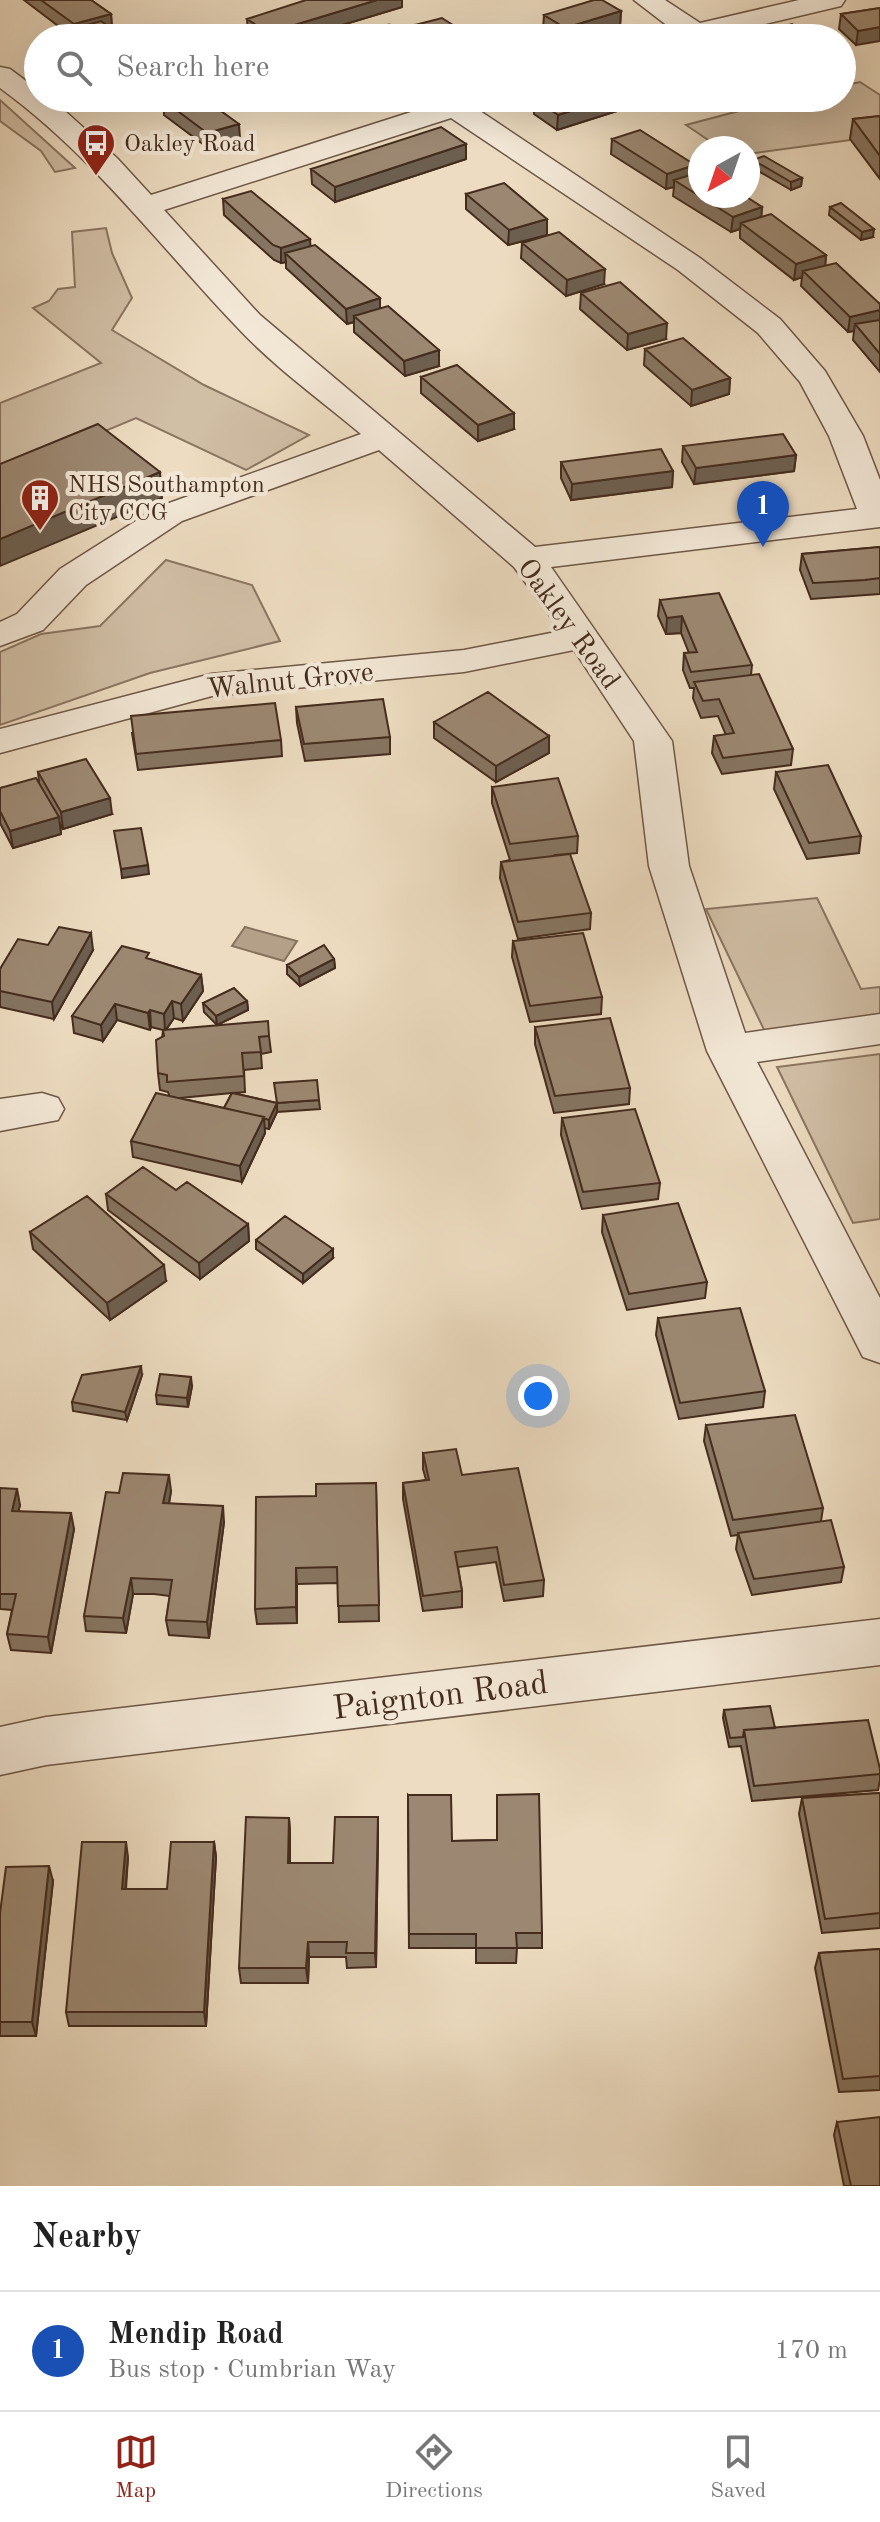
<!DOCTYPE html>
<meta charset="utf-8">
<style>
:root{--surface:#fff;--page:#f6f6f6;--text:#222;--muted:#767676;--line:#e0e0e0;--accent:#8f2418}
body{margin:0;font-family:"Old Standard TT",serif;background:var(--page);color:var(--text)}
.compass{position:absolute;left:688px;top:136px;width:72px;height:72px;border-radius:50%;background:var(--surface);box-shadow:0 8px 32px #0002;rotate:220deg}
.you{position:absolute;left:538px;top:1396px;width:28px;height:28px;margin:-20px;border:6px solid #fff;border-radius:50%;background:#1a73e8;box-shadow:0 0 0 12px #1a73e833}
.badge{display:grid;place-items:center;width:52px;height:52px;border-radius:50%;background:var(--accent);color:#fff;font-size:26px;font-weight:700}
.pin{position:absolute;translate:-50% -66px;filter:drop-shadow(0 2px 4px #0008)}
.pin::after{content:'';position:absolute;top:42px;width:28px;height:24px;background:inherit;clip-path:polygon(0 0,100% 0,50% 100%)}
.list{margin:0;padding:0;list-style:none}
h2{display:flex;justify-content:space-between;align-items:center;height:104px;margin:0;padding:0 32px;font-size:34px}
h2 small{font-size:26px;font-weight:400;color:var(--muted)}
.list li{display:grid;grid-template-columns:52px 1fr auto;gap:24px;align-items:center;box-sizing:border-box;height:120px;padding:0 32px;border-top:2px solid var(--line)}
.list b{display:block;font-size:30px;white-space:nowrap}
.list p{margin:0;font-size:26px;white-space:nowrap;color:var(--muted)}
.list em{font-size:26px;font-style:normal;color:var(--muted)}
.icon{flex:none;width:44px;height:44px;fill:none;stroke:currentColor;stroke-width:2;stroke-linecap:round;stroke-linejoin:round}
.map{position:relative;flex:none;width:880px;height:2186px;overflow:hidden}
.search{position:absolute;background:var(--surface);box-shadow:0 8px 32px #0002;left:24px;right:24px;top:24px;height:88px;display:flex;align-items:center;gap:20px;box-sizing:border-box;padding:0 28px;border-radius:44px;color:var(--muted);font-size:30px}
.sheet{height:224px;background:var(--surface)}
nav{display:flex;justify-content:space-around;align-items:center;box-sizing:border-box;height:112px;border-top:2px solid var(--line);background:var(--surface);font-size:22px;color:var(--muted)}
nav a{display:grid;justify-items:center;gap:4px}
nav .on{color:var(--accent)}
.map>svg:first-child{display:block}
</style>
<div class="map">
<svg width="880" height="2186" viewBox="0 0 880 2186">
<rect width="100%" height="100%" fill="#eddcc1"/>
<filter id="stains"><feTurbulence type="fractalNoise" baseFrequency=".0025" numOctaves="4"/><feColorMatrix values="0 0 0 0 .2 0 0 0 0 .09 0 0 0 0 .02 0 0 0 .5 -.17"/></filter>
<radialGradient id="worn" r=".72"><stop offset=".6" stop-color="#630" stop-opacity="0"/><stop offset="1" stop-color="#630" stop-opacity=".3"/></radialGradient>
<!-- green -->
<path fill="#d0bea5" stroke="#8a7561" stroke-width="2" d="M860 82 880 95V136L748 154V148H720L686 125 788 98H842V86Z
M0 100 75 168 55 172 41 151 0 121Z
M106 228 112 253 132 298 112 330 204 385 309 435 246 470 136 418 0 475V403L101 363 33 308 49 301 58 289 75 287 72 232Z
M166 560 252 585 280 641 150 673 0 725V652L41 634 100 626Z
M817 898 861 989 880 987V1020L767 1036 706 909Z
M880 1054V1219L853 1223 777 1067Z"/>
<!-- water -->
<path fill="#b4a089" stroke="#87725e" stroke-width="2" d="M245 927 297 941 284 961 232 946Z"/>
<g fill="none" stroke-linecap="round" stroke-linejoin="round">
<!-- minor casing -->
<g stroke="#6e5846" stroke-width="3">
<path id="minor" d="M634 0H665L700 23 799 0H845L841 6 706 38H659L662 32 673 30Z
M389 25 399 27 402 33 399 38H359L362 32Z
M0 67 10 69 38 90V98L54 101 117 158 151 195 433 105 427 98H487L485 107 477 109 700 258 780 319 825 371 863 436 880 480V527L551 567 672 741 689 866 745 1033 880 1014V1044L757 1062 880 1298V1363L863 1357 707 1051 649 866 634 741 574 650 464 672 212 696 0 753V729L211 674 464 650 561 631 514 567 379 450 182 521 86 585 43 630 0 646V622L17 614 60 569 158 507 361 434C319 399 273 366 236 326 158 244 92 155 0 88ZM451 118 678 270 758 333 800 382 829 436 857 509 535 547 260 315 164 210Z
M42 1093 58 1098 64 1109 58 1120 0 1131V1099Z
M880 1619V1665L46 1765 0 1775V1727L46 1717Z"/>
</g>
<!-- minor -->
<use href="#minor" fill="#f3e8d7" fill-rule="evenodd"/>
</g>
<!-- wall -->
<path fill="#867562" stroke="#442c1d" stroke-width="2" fill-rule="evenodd" d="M24 0H91L111 14 112 28 125 38H66V32Z
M402 7 299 38H255L248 33 247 19Z
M880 8 856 45 839 29 841 14Z
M621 11 620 26 580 38H557L543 29 544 15Z
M415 25 473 38H415Z
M140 98H203L240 138 208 148 164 115V104L153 108Z
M338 98H371L348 105Z
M537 98H658L557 130 534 114V99Z
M880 116V179L850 139 853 119Z
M612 139 695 173 762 207 761 217 826 255 825 266 880 304V372L853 340 854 331 848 332 801 286 802 277 794 280 740 238V229L731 232 673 196 674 187 666 189 611 154Z
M466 159 335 202 312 184 311 169Z
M753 160 802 178 801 186 791 190 753 168Z
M466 194 547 235 508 245 466 209Z
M223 199 310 246 380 298V308L439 366 405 376 354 332V322L347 324 286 268V262L281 263 274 260 224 215Z
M830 207 873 237 861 240 829 215Z
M522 243 604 284 566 296 521 258Z
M581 293 666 339 627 350 580 309Z
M645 349 730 378 729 394 691 406 644 365Z
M421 377 514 429 478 441 421 393Z
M683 446 796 455 794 471 694 484 682 462Z
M561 462 673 471 672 487 571 500 561 478Z
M880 547V594L811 599 800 570 802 554Z
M660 600 752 665 751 675 793 749 791 765 722 774 712 753 714 736 726 735 718 716 701 718 693 698 694 688H690L683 670 684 653H689L681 633 666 634 658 616Z
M296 707 390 737V754L305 761 297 723Z
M434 722 549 736V753L496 782 434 738Z
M132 733 281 740 282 756 138 770Z
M38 772 112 814 63 829 60 823 61 834 13 848 0 823V788L39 782Z
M776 772 861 836 859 853 807 859 774 789Z
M492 787 578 836 577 853 555 855 591 913 590 929 518 939 500 878 501 862 510 860 492 803Z
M513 941 602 997 601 1014 530 1022 512 957Z
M48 945 93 950 54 1019 0 1007V969Z
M150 959 201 975 203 991 183 1021 174 1018 166 1030 269 1036 271 1052 261 1054 262 1068 244 1070 245 1092 233 1093 276 1103 319 1100 320 1109 277 1112 269 1129 264 1128 265 1133 242 1182 133 1157 131 1141 169 1095 168 1092 160 1090 158 1073 163 1030 151 1027 150 1030 117 1020 103 1041 74 1033 72 1016ZM232 1093 224 1108 180 1098Z
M334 959 335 968 300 986 287 974V965Z
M247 1001 248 1010 217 1025 204 1012 203 1003Z
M535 1027 630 1088 629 1104 554 1113 535 1044Z
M562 1118 660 1183 658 1199 582 1209 561 1135Z
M106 1194 248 1224 249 1241 200 1279 108 1210Z
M603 1215 707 1282 705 1298 627 1310 602 1232Z
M30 1232 166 1281 110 1320 33 1249Z
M256 1240 333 1258 303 1283 256 1249Z
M658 1318 765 1391 763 1407 679 1419 656 1335Z
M142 1375 127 1420 73 1411 72 1402Z
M192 1386 188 1407 157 1404 156 1395Z
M706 1425 823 1508 821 1521 844 1567 841 1582 752 1595 736 1549 738 1535 731 1536 704 1441Z
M423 1453 462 1475 544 1580 543 1596 504 1601 496 1562 458 1567 462 1591V1607L423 1611 403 1499V1483L426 1480 423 1469Z
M376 1483 379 1621 339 1622 338 1583 297 1584V1623L257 1624 255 1609 316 1496Z
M0 1488 20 1505 18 1511 74 1529 51 1653 11 1650 7 1634 12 1610 0 1609Z
M171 1491 169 1504 224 1522 209 1638 169 1635 166 1620 170 1596 154 1594H133L126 1633 86 1631 84 1616 119 1493Z
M724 1710 775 1728 880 1769V1780L878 1790 752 1801 741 1746 729 1747 723 1718Z
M880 1793V1928L822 1933 799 1814 802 1798Z
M408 1795 452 1841 497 1840V1795L542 1933V1948H517L516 1963H476V1948H409Z
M289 1818 290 1833V1863H333L378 1832 376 1967 347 1968 346 1957H309L308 1983H241L239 1968Z
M214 1842 216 1857 206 2026H69L66 2012 128 1857 126 1889H167Z
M53 1881 36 2036H0V1913Z
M880 1949V2090L839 2092 815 1968 819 1953Z
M837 2122 880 2186H844L834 2135Z"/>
<!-- shaded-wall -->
<path fill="#6d5f50" stroke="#442c1d" stroke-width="2" d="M377 0H402V7L299 38H268V33Z
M621 11 620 26 580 38H565V28Z
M111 14 112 28 75 38 74 24Z
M880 27V41L856 45 858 31Z
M152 98H184L163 100 164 104 153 108Z
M348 98H371L348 105Z
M612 98H658L557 130 558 115Z
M239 124 240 138 208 148 207 133Z
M466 144V159L335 202V187Z
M695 165 694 180H674V187L666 189 667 174Z
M802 178 801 186 791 190V182Z
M762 207 761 222 741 223 740 229 731 232 733 217Z
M547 219V235L508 245 509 230Z
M874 229 873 237 861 240 862 232Z
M310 239 311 254 285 253 286 262 281 263V248Z
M826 255 825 270 803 271 802 277 794 280 796 264Z
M605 269 604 284 566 296 567 280Z
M380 298V314L354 316V322L347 324 346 309Z
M880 310V325L855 324 854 331 848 332 850 317Z
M667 323 666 339 627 350 628 334Z
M439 350V366L405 376 404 361Z
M730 378 729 394 691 406 692 390Z
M514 413V429L478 441V425Z
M796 455 794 471 694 484 696 468Z
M673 471 672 487 571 500 572 484Z
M160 472 162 498 0 566V539Z
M682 616 681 633 666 634 667 618Z
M549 736V753L496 782V766Z
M110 798 112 814 63 829 61 812Z
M59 817 61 834 13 848 10 831Z
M148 865 149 874 122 878 121 869Z
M91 933 93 950 54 1019 52 1002Z
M334 959 335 968 300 986 299 977Z
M201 975 203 991 183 1021 181 1004Z
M172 1001 174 1018 165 1031 164 1014Z
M247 1001 248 1010 217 1025 216 1016Z
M115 1004 117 1020 103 1041 101 1025Z
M150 1010 151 1027 150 1030 148 1013Z
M277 1103V1112L269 1129V1120Z
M264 1117 265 1133 242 1182 240 1166Z
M248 1224 249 1241 200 1279 199 1263Z
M333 1249V1258L303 1283V1274Z
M164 1265 166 1281 110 1320 107 1303Z
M141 1366 142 1375 127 1420 125 1412Z
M191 1377 192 1386 188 1407 187 1398Z
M169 1475 171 1491 166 1519 163 1503Z
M17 1489 20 1505 15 1527 12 1511Z
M223 1506 224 1522 209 1638 207 1622Z
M71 1513 74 1529 51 1653 48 1637Z
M296 1568 297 1584V1623L296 1607Z
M131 1578 133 1594 126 1633 123 1618Z
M378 1817V1832L376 1967 375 1953Z
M289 1818 290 1833 289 1878 288 1863Z
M126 1842 128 1857 124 1904 122 1889Z
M214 1842 216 1857 206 2026 204 2012Z
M49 1866 53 1881 36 2036 32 2022Z
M308 1942 309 1957 308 1983 306 1968Z"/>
<!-- building -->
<path fill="#9c8872" stroke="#442c1d" stroke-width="2" d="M41 0H91L111 14 74 24Z
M306 0H377L268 33 247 19Z
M594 0H602L621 11 565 28 544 15Z
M880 8V27L858 31 841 14Z
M442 18 473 38H434L415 25Z
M101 21 125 38H76L66 31Z
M792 24 813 38H741Z
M171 98H203L239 124 207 133 163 100Z
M537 98H612L558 115 534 99Z
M880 116V156L853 119Z
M441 127 466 144 335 187 311 169Z
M640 130 695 165 667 174 612 139Z
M764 156 802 178 791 182 753 160Z
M700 172V196H745L762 207 733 217 674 180Z
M504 183 547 219 509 230 466 194Z
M251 191 310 239 281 248 273 245 223 199Z
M841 203 874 229 862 232 830 207Z
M771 214 826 255 796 264 741 223Z
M559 232 605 269 567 280 522 243Z
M315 245 380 298 346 309 285 253Z
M836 263 880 304V310L850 317 803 271Z
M620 282 667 323 628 334 581 293Z
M388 306 439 350 404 361 354 316Z
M880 320V354L855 324Z
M683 338 730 378 692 390 645 349Z
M457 365 514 413 478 425 421 377Z
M98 424 160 472 0 539V464Z
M783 434 796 455 696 468 683 446Z
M661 449 673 471 572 484 561 462Z
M880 547V578L865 580 813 583 802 554Z
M719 593 752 665 691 672 684 653 697 652 682 616 667 618 660 600Z
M759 674 793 749 723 758 714 736 734 733 719 699 703 701 694 682Z
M488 692 549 736 496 766 434 722Z
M383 699 390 737 304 744 296 707Z
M275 703 281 740 136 754 131 716Z
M86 759 110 798 61 812 38 772Z
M828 765 861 836 809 843 776 772Z
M36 778 59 817 10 831 0 811V788Z
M558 778 578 836 510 844 492 787Z
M141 828 148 865 121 869 114 831Z
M570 854 591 913 518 922 501 862Z
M59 927 91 933 52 1002 0 991V969L18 939 48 945Z
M583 933 602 997 530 1006 513 941Z
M324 945 334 959 299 977 287 965Z
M122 946 149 953 146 958 201 975 181 1004 172 1001 164 1014 150 1010 148 1013 115 1004 101 1025 72 1016Z
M234 988 247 1001 216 1016 203 1003Z
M610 1018 630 1088 555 1096 535 1027Z
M268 1021 269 1036 259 1037 261 1052 242 1053 244 1076 167 1082V1075L158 1073 156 1040 164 1036 163 1030Z
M317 1080 319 1100 277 1103 274 1083Z
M156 1093 264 1117 240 1166 131 1141Z
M232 1093 277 1103 269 1120 263 1118 264 1117 224 1108Z
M635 1109 660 1183 583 1192 562 1118Z
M143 1167 176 1190 187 1182 248 1224 199 1263 106 1194Z
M87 1196 164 1265 107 1303 30 1232Z
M678 1203 707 1282 629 1294 603 1215Z
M285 1216 333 1249 303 1274 256 1240Z
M740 1308 765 1391 680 1403 658 1318Z
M141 1366 125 1412 72 1402 82 1375Z
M160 1374 191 1377 187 1398 156 1395Z
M795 1415 823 1508 733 1520 706 1425Z
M456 1449 462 1475 518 1468 544 1580 504 1585 497 1547 455 1552 462 1591 423 1596 403 1483 429 1480 423 1453Z
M123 1473 169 1475 163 1503 223 1506 207 1622 166 1620 172 1580 152 1579 131 1578 123 1618 84 1616 106 1492 119 1493Z
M376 1483 379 1605 338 1606 337 1567 296 1568V1607L255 1609 256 1497 316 1496V1484Z
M0 1488 17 1489 12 1511 71 1513 48 1637 7 1634 16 1594H0Z
M831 1520 844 1567 754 1579 738 1533Z
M770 1706 775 1728 744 1730 743 1737 730 1738 724 1710Z
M868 1720 880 1769V1774L754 1786 744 1730Z
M880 1793V1913L825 1919 802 1798Z
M539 1794 542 1933H516L517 1948H476V1934H409L408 1795H451L452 1841 497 1840V1795Z
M246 1817 289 1818 288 1863H333L335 1817H378L375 1953H346L347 1942H308L306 1968H239Z
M82 1842H126L122 1889H167L171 1842H214L204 2012H66Z
M49 1866 32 2022H0V1913L6 1867Z
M880 1949V2076L843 2079 819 1953Z
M880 2117V2186H851L837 2122Z"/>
<!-- icons -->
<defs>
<g id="bus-pin" transform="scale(2)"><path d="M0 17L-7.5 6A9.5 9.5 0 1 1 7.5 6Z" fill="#8f2418" stroke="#f3e8d7"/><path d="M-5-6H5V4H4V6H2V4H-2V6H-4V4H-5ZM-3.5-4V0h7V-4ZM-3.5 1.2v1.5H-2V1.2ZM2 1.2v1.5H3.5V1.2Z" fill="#fff"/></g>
<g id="building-pin" transform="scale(2)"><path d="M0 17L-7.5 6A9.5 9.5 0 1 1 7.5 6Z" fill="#8f2418" stroke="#f3e8d7"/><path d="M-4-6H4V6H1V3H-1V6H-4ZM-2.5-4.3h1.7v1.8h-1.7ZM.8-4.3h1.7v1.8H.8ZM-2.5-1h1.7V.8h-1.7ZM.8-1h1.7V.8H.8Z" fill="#fff"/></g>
</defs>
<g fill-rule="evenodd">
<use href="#bus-pin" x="96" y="143"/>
<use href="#building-pin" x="40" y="498"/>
</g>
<g text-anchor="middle" stroke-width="8" stroke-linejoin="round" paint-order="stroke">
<!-- far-poi labels -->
<g font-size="24" fill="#442c1d" stroke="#f3e8d7" text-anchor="start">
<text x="124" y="151">Oakley Road</text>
<text x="68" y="492">NHS Southampton<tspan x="68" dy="28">City CCG</tspan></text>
</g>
<!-- street labels -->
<g font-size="28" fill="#442c1d" stroke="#f3e8d7">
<text transform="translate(570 623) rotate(54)" y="10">Oakley Road</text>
<text transform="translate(290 679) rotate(-6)" y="10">Walnut Grove</text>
</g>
<!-- near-street labels -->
<g font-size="34" fill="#442c1d" stroke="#f3e8d7">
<text transform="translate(440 1694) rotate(-7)" y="12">Paignton Road</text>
</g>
</g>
<rect width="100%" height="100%" filter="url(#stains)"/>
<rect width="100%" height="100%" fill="url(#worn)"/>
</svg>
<svg class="compass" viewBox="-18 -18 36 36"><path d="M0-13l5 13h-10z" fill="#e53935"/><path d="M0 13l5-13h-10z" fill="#767676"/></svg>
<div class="you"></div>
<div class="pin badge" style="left:763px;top:547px;background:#1a4fb4">1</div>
<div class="search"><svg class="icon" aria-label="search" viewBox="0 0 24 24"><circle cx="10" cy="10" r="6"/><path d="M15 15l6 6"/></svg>Search here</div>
</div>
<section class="sheet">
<h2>Nearby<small></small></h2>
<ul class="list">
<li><span class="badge" style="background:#1a4fb4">1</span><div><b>Mendip Road</b><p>Bus stop · Cumbrian Way</p></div><em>170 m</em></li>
</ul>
</section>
<nav>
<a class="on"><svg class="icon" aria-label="map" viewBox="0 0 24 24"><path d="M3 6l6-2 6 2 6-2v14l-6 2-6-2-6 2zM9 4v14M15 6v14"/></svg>Map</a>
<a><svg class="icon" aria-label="directions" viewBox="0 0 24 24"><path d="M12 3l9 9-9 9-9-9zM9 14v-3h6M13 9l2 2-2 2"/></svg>Directions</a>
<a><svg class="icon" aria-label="saved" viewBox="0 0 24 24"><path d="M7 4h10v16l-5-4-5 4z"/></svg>Saved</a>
</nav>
